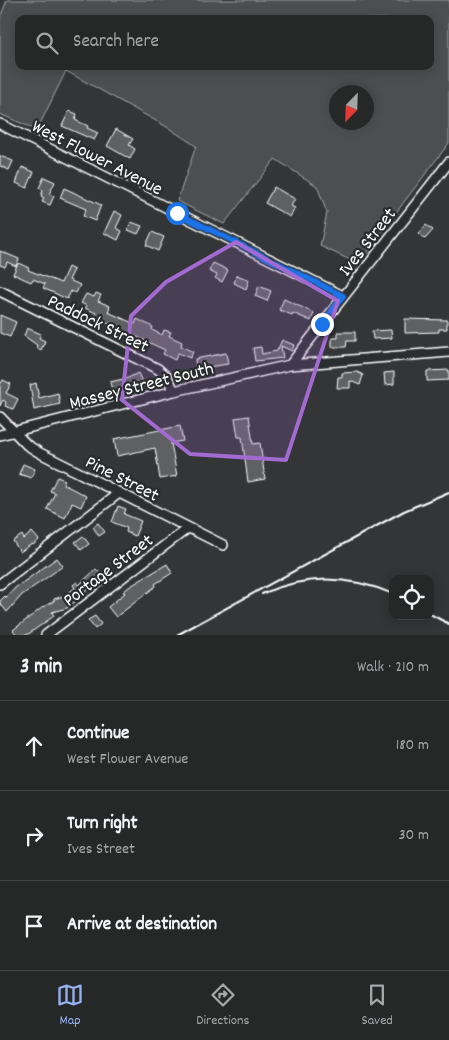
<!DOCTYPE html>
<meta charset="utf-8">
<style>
:root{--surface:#262828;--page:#2e3030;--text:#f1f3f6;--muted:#a4a6a8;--line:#424445;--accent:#95b2f1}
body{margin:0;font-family:Dekko,sans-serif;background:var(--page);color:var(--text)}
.controls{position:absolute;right:15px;bottom:15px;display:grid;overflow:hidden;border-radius:10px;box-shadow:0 2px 12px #0003}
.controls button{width:45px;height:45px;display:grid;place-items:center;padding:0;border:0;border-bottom:1px solid var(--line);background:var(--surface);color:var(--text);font:25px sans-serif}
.compass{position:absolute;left:329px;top:85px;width:45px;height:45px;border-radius:50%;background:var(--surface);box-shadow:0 2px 12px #0003;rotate:203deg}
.stop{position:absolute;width:15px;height:15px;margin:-11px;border:4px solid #1a73e8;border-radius:50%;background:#fff}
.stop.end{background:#1a73e8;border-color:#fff;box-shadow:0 1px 5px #0008}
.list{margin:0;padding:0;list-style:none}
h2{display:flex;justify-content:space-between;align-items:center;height:65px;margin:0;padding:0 20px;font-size:21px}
h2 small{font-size:16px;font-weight:400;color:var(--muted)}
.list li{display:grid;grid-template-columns:32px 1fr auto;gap:15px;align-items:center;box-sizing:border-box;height:90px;padding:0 20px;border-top:1px solid var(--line)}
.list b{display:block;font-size:19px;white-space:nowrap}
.list p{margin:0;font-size:16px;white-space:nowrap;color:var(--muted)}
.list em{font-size:16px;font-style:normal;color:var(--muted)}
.icon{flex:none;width:28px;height:28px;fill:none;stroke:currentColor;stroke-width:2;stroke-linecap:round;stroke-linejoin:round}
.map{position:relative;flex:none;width:449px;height:635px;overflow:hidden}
.search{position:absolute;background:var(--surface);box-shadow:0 2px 12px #0003;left:15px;right:15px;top:15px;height:55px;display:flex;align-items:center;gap:12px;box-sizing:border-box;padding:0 18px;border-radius:10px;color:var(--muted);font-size:19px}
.sheet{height:335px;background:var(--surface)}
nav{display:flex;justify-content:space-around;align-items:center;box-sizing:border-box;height:70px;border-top:1px solid var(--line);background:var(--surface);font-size:14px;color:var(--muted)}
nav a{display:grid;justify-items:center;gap:2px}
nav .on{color:var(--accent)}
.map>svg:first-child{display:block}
</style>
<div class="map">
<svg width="449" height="635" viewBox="0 0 449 635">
<rect width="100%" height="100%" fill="#333536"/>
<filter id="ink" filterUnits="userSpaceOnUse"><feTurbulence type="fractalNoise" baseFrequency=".02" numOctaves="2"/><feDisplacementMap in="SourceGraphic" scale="10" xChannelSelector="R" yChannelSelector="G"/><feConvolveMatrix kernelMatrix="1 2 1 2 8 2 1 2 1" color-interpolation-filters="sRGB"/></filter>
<g filter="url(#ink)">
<!-- green -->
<path fill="#4c4f50" stroke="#a6a7a8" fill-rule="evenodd" d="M7 0H449V143L391 219 359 264 320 246 327 213 317 186 275 159 224 224 177 201 196 146 167 127 66 71 37 130 0 114V18ZM19 19H430V66H19ZM336 92H366V122H336Z"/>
<!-- building -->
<path fill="#5f6162" stroke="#fff" d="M69 111 77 114 75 120 88 126 87 128 98 133 94 140 62 126Z
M116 129 133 139 129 145 135 149 130 159 107 146Z
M0 156 13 161 9 170 0 166Z
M22 167 34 172 27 188 16 183Z
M44 177 55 182 49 194 54 196 50 205 42 202 44 198 41 196 43 190 39 188Z
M274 187 295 199 291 206 295 208 290 217 265 203Z
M64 188 101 205 95 221 83 216 86 209 60 198Z
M114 211 122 215 116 228 122 231 118 240 104 233Z
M131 222 142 226 138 234 128 230Z
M426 225 433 230 425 239 419 234Z
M152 232 164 237 158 251 146 245Z
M0 251 19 259 16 266 7 262 5 267 0 265Z
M18 263 29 268 28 270 61 283 68 267 74 270 69 280 80 285 76 293 71 291 67 299 43 288 45 284 33 279 31 282 13 274Z
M213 263 228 270 222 282 215 278 217 275 209 271Z
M237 275 249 280 246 289 234 283Z
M259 286 271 291 267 301 255 296Z
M96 293 101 295 98 301 110 306 108 312 135 324 137 319 153 327 152 330 162 335 164 330 171 332 169 336 182 342 181 346 193 352 190 358 178 353 175 360 163 354 165 350 94 317 96 313 85 308 87 306 81 303 86 294 94 297Z
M284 299 314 313 311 321 293 313 292 315 279 310Z
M0 315 16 322 10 337 0 333Z
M405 319 447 320V329H439V332L405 333Z
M27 328 41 334 39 338 45 341 41 350 36 348 37 345 24 336Z
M391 330 392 338 373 339 372 331Z
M338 332H355V341H347L346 347H332V338H338Z
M282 340 294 345 292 351 281 346 283 358 255 361 253 348 261 347 262 354 277 351Z
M226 353 228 364 196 369 195 359Z
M449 370V380L427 381V371Z
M357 372 363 375 360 385 350 381V388H337L338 377H342V373Z
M394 372V384L385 385 384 373Z
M138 373 144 386 136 390V388L113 394 110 382 128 378Z
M3 380 11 384 6 393 18 399 13 409 5 406 6 402 3 400 0 406V385Z
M36 383 39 398 58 393 60 404 34 410 30 385Z
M249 416 253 444 260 443 265 479 248 482 242 437H238L235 418Z
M180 426 183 441 171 443 177 476 160 479 155 448 117 456 114 439Z
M23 464 35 469 31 478 19 474Z
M57 477 65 480 63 484 86 496 81 507 72 503 65 518 47 509 55 493 50 491Z
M118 506 126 509 124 514 141 521 135 536 126 532 127 528 112 522Z
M98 523 105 532 99 536 93 527Z
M32 532 39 540 33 545 32 544 20 552 13 541 22 535 24 539Z
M83 536 89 544 81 550 75 542Z
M57 558 63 566 22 595 7 612 0 603V601L5 596 6 598 15 588Z
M167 564 172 573 155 584 156 586 116 617 108 607 125 593 123 592 129 587Z
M96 569 102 576 76 601 67 608 52 612 54 616 27 635H17L13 630 43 607 54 601V599L64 596 75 588 73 585 77 582 79 585Z
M95 616 101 624 95 629 88 620Z"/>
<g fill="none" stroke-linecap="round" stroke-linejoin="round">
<!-- minor casing -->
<g stroke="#fff" stroke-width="12">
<path id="minor" d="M0 124 343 296
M0 291 158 369 167 377 174 391
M290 365 449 162
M0 417 27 445 40 453 223 545
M0 435 174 391 290 365 449 352
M0 584 119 493
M46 635 188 528"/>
</g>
<!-- minor -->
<use href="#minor" stroke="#2a2d2e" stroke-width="9"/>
<!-- rail -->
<path stroke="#fff" stroke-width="2" d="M262 594C306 574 349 575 393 594
M430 614 449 624
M177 635 404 511 449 492"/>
</g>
</g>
<g fill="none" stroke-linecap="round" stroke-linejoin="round" filter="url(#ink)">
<!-- route -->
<path stroke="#1a73e8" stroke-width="6" d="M177 213 343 296 322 324"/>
</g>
<!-- marked area -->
<path fill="#a36bd2" fill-opacity="0.2" stroke="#a36bd2" stroke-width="4" stroke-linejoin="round" d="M236 242 338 301 286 460 190 454 122 400 131 316 166 282Z"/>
<g text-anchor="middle" stroke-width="4.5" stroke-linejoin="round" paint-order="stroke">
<!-- street labels -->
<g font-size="19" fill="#fff" stroke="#2a2d2e">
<text transform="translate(98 156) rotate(27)" y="7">West Flower Avenue</text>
<text transform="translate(366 241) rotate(-52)" y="7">Ives Street</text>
<text transform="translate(99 322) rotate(26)" y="7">Paddock Street</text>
<text transform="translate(141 384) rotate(-14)" y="7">Massey Street South</text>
<text transform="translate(123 477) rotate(27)" y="7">Pine Street</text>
<text transform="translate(107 569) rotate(-37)" y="7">Portage Street</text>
</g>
</g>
</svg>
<div class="controls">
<button><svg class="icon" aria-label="locate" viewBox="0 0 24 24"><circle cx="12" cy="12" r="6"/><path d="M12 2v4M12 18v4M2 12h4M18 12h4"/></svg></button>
</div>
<svg class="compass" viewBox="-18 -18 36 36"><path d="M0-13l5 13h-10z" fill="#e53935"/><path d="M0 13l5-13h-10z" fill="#a4a6a8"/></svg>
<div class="stop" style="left:177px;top:213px"></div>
<div class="stop end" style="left:322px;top:324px"></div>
<div class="search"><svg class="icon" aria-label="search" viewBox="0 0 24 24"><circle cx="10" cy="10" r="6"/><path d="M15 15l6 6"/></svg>Search here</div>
</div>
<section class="sheet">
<h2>3 min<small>Walk · 210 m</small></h2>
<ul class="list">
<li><svg class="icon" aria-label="ahead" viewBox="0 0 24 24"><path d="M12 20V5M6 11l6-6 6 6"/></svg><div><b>Continue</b><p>West Flower Avenue</p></div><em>180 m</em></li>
<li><svg class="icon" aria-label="right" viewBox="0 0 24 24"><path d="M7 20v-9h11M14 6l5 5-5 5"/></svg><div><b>Turn right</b><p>Ives Street</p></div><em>30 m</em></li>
<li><svg class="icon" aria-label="arrive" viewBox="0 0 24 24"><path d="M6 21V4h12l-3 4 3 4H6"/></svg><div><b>Arrive at destination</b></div></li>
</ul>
</section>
<nav>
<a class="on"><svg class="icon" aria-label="map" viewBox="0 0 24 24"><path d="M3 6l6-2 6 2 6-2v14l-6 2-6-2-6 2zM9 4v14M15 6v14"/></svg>Map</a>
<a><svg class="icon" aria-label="directions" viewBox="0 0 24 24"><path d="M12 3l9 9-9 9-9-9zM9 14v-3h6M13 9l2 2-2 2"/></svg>Directions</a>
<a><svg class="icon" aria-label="saved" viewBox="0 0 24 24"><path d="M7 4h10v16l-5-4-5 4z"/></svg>Saved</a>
</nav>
